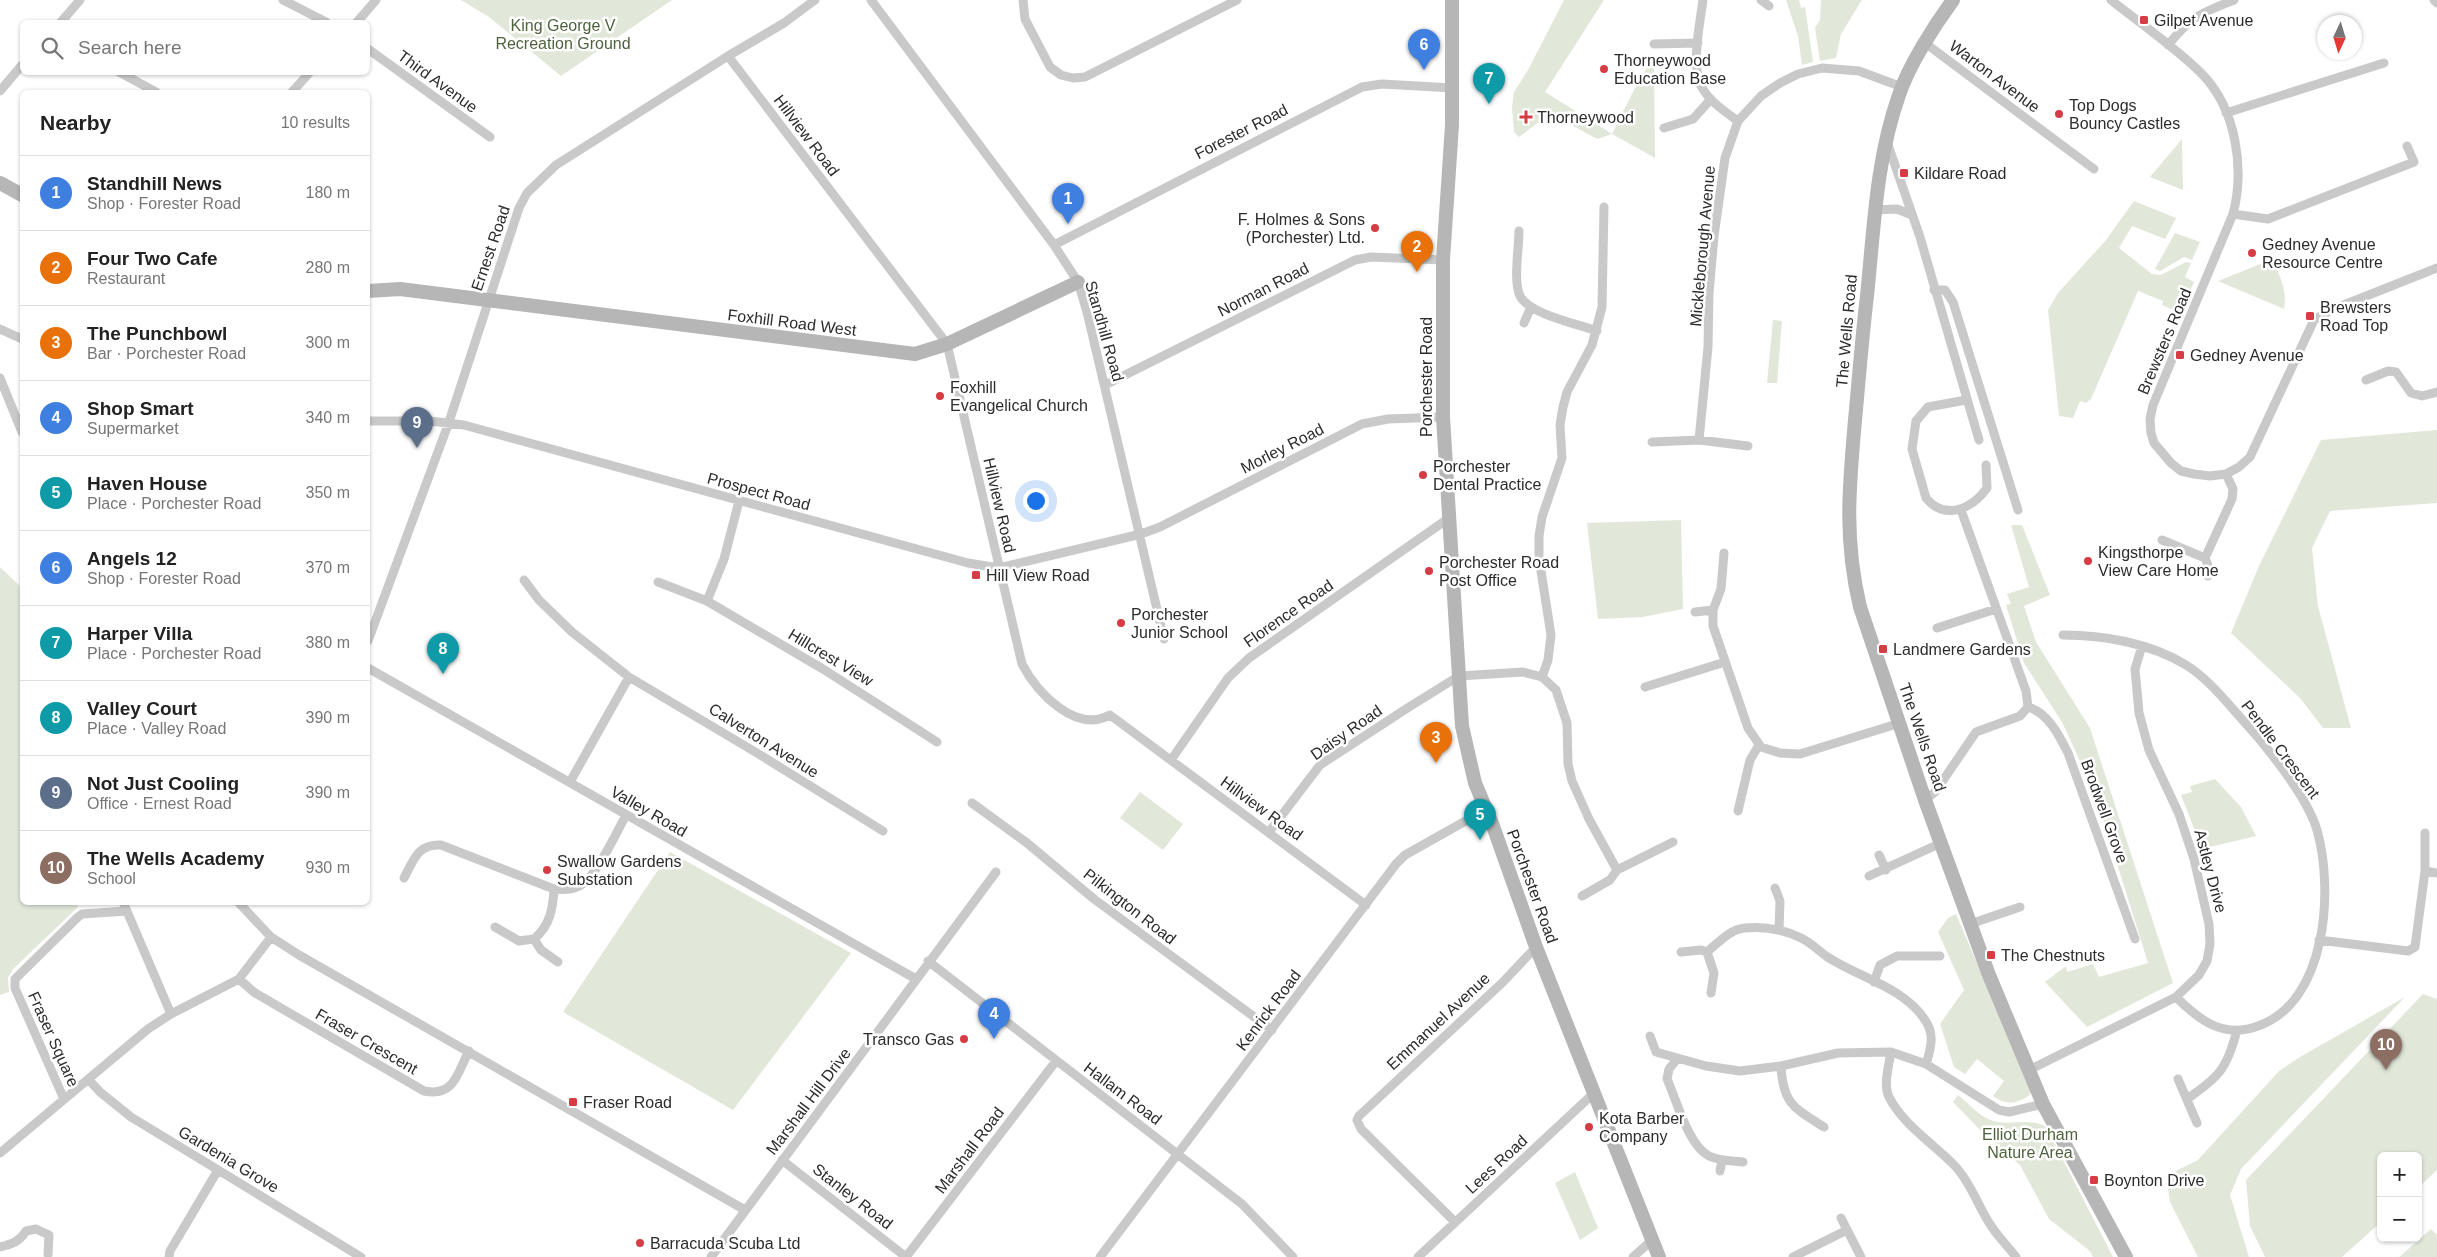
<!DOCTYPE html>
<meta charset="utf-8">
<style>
:root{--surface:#fff;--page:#f6f6f6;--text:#222;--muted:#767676;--line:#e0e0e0;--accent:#2563eb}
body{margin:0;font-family:Helvetica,sans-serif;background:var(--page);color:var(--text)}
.controls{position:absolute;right:15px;bottom:15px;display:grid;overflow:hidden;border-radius:8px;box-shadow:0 1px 4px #0004}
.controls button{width:45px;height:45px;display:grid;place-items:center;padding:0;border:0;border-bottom:1px solid var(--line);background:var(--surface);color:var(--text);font:25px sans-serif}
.compass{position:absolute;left:2317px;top:15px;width:45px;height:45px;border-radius:50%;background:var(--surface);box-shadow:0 1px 4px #0004;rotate:184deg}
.you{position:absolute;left:1035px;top:500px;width:18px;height:18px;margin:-12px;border:4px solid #fff;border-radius:50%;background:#1a73e8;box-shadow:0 0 0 8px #1a73e833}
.badge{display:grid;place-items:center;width:32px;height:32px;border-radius:50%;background:var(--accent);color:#fff;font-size:16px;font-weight:700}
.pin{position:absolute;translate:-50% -41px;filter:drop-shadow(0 1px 2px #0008)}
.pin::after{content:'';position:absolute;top:26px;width:18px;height:15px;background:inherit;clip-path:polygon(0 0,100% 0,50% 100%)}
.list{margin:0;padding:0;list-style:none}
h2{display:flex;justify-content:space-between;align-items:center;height:65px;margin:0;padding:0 20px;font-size:21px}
h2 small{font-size:16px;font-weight:400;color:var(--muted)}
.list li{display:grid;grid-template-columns:32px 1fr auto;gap:15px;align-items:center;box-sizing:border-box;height:75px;padding:0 20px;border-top:1px solid var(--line)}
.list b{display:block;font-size:19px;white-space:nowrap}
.list p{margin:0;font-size:16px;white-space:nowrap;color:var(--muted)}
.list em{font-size:16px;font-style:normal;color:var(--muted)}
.icon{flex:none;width:28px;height:28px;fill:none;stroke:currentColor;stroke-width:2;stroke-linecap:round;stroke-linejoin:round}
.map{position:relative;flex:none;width:2437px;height:1257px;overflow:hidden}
.search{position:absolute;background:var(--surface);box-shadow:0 1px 4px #0004;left:20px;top:20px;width:350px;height:55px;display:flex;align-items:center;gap:12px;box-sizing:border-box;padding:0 18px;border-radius:8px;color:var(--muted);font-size:19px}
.panel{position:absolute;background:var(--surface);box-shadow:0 1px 4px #0004;left:20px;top:90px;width:350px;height:815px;border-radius:8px}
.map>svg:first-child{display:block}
</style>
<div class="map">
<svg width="2437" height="1257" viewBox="0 0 2437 1257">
<rect width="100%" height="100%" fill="#fff"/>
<!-- green -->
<path fill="#e1e8da" d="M461 0H672L561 76 489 17Z
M1564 0H1604L1545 92 1612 134 1640 78 1654 59 1655 158 1612 134 1597 139 1553 115 1536 124 1519 137 1514 132 1512 107 1514 92 1528 70Z
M1786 0H1799L1801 8 1805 7 1813 62 1802 65 1798 36Z
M1821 0H1862L1841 34 1836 58 1820 61 1815 28 1820 20Z
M2182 139 2183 190 2150 177Z
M2134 201 2176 218 2165 239 2132 226 2119 248 2152 274 2161 275 2186 262 2191 263 2185 277 2194 282 2180 313 2162 305 2163 301 2138 291 2091 399 2086 403 2080 401 2073 418 2059 416 2048 310 2058 293 2106 240Z
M2175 233 2200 242 2192 260 2184 257 2160 271 2155 269Z
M2273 259C2279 275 2288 292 2284 309L2218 281Z
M1773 320 1782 321 1777 383H1767Z
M2437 430V503L2330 511 2312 548 2318 606 2351 728H2323L2300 698 2231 633 2259 566 2321 440Z
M1681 520 1683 609 1643 617 1598 619 1587 523Z
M2011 525H2022L2050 595 2024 606 2036 642 2090 728 2173 983 2087 1027 2045 982 2066 966 2067 972 2093 964 2099 977 2148 963 2096 796 2062 722 2024 663 2006 605 2011 604 2007 594 2029 587Z
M0 567 22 588V902L76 903 78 907 13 969 8 978 9 992 0 995Z
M2215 779 2241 807 2256 836 2202 849 2181 795 2192 792 2190 786Z
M1140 792 1183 824 1163 850 1120 818Z
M670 852 851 953 733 1110 563 1012Z
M1956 914 2031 1089 2030 1095C2016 1104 2007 1106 1993 1096L2004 1081 1977 1059 1965 1074 1954 1067 1940 1024 1964 990 1938 932 1948 918Z
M2423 994 2437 999V1170L2418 1188V1156H2381V1222L2342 1257H2265L2250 1226 2246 1180Z
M2405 997 2241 1169 2230 1195 2249 1257H2198L2170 1202 2166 1176 2198 1160 2279 1071 2300 1057Z
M1958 1095C1967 1102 1977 1114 1988 1119 2007 1128 2028 1116 2046 1127L2113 1257H2093L2090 1251 2049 1219 2020 1165 1984 1134 1953 1102Z
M1575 1172 1598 1228 1580 1240 1555 1183Z
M2431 1229 2437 1235V1257H2399Z"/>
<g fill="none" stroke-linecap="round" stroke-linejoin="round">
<!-- street -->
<path stroke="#c9c9c9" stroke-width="9" d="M283 0 326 22
M871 0 1054 245 1078 282 1087 312 1164 639
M1023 0 1025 19 1050 67 1061 75 1073 78 1085 77 1237 0
M1703 0C1700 22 1691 66 1701 86 1709 101 1724 111 1738 121
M1761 0 1769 6
M2111 0C2141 24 2175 47 2202 74 2236 109 2245 168 2233 214L2153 405 2150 419 2151 433 2154 443 2171 463 2181 471 2194 474 2210 476 2226 474 2239 467 2250 457 2314 320 2331 310 2437 268
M2434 0 2437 3
M61 22 80 0
M357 22 376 0
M1925 43 2094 169
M1654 44 1698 43
M2168 45C2192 16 2199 14 2234 0
M368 49 490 137
M728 56 947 344 1022 664C1037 692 1075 734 1110 715L1366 905
M119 72 156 92
M0 91 22 65
M292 92 310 72
M2226 113 2384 63
M1664 128 1693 119 1711 99
M1887 142 1920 237 1979 440
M1874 210 1897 209 1912 215
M2233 214 2268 219 2414 162 2407 146
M1519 231C1519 247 1513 282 1520 296 1529 314 1578 324 1597 331
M1054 245 1362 87 1382 84 1453 88
M1934 290H1945L1953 302 2018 510
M1524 323 1531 307
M0 329 22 339
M0 378 22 432
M2366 380 2388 371 2396 372 2411 393 2422 396 2437 392
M1105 385 1355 260 1371 257 1443 260
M1966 400 1928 407 1916 421 1912 449 1926 498C1945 521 1972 509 1987 488L1986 465
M368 421H430L464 425 968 563 999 568 1141 534 1160 527 1362 424 1388 419 1443 417
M1699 440 1708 347 1709 293 1714 236 1725 158 1738 121 1761 96 1780 83 1798 74 1822 68 1859 71 1902 87
M1652 442 1699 440 1748 446
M1961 510 2026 691 2028 707
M2162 540 2205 558 2232 499 2233 489 2226 474
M1724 553 1721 589 1713 610V626L1748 728 1761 747 1780 753 1800 754 1900 723
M2205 558 2208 565V576
M524 580 539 600 572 632 629 677 757 753 883 831
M658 582 707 601 823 669 937 742
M707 601 724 559 739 501
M1695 612 1713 610
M1937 628 1996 609
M2063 635C2104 635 2150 643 2186 665 2207 678 2224 699 2240 717 2265 744 2307 796 2317 830 2334 890 2327 1002 2258 1026 2223 1039 2199 1020 2176 997
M368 641 449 422 519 208 527 193 556 165 728 56 784 23 815 0
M368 668 916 979
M1542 677 1548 660 1551 635 1539 558V536L1542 517 1562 458 1560 425 1563 407 1567 392 1592 345 1602 307 1604 207
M1645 687 1725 662
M2028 707C2048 713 2059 735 2068 753L2135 939
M1171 760 1228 678 1249 658 1449 518
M570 782 629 677
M1925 800 1935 792 1976 732 2020 716 2028 707
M972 803 1027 843 1094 899 1272 1030
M1738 811 1750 760 1759 745
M1269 832 1320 765 1409 707 1459 676 1523 672 1542 677 1556 690 1567 723 1568 764 1572 781 1589 819 1617 870 1673 842
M1879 855 1886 870
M2425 871 2437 873
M1869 876 1941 843
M404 878C414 860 417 844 441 845L554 889C565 890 575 890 584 883 598 872 617 832 626 815
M1775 888 1780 901 1779 930
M1582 896 1610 880 1617 870
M123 902 171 1014
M238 902 271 937 299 955 745 1210
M1970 924 2020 907
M495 927 519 941 534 939C550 926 553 908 554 889
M534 939 541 950 558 962
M2319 940 2408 951 2415 947 2425 871V833
M1681 952 1701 950 1707 952C1718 943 1730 929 1745 928 1764 926 1784 930 1801 938 1810 942 1818 950 1826 956 1857 977 1904 987 1925 1020 1935 1034 1931 1048 1926 1064
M1707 952 1714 973 1711 993
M928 961 1242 1204 1293 1257
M239 979 255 993 424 1091C455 1097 457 1073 469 1051
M1874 982 1880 965 1897 956H1940
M1650 1036 1656 1052 1706 1066 1740 1071 1781 1066 1838 1053 1891 1052 1926 1064 1999 1110 2009 1112 2043 1104
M1891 1052C1889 1065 1883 1085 1889 1097 1904 1126 1933 1143 1955 1166 1970 1182 1977 1203 1988 1221 1996 1235 2007 1245 2016 1257
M1678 1058 1669 1069 1667 1079C1677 1101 1688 1145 1709 1156 1720 1161 1732 1161 1743 1162
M1781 1066C1783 1104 1794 1108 1824 1127
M2029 1070 2176 997 2199 975 2207 961 2210 944 2209 924 2194 859 2179 814 2149 750 2139 713 2135 669 2142 646
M88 1079 100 1092 131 1117 361 1257
M2178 1079 2197 1123
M64 1099 15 988V979L78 917 82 914 127 911
M2187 1099C2219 1077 2227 1069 2237 1030
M0 1153 148 1029 171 1014 239 979 271 937
M782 1160 906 1257
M1720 1171 1722 1160
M1841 1218 1861 1257
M1455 1222 1361 1129 1357 1120 1359 1116 1503 982 1536 947
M0 1247C12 1244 19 1242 26 1231L36 1229 49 1235 48 1255
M169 1257 170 1251 218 1170
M711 1257 996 872
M906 1257 1056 1061
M1100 1257 1396 864 1405 855 1485 810
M1418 1257 1594 1093
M1633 1257 1652 1240
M1793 1257 1847 1230"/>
<!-- secondary -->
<path stroke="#b6b6b6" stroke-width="14" d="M1452 0V125L1443 260V417L1462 726 1475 783 1493 826 1536 947 1659 1257
M1953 0C1934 26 1909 65 1899 95 1876 160 1874 228 1867 296 1862 337 1859 378 1855 420 1849 488 1844 539 1860 607L1925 800 1989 975 2043 1104 2126 1257
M0 183 22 195
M368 291 400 289 915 354 947 344 1078 282"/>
</g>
<!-- markers -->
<g fill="#d53c44" stroke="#fff" stroke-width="2">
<rect x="2139" y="15" width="10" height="10" rx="2.5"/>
<circle cx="1604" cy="69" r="5"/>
<circle cx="2059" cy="114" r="5"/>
<path d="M1523.5 109.5h5v5h5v5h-5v5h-5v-5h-5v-5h5z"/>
<rect x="1899" y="168" width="10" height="10" rx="2.5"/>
<circle cx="1375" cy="228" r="5"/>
<circle cx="2252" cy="253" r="5"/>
<rect x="2305" y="311" width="10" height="10" rx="2.5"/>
<rect x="2175" y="350" width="10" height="10" rx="2.5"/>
<circle cx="940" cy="396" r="5"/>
<circle cx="1423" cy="475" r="5"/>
<circle cx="2088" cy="561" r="5"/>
<circle cx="1429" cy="571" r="5"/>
<rect x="971" y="570" width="10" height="10" rx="2.5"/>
<circle cx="1121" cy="623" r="5"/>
<rect x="1878" y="644" width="10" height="10" rx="2.5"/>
<circle cx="547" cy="870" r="5"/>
<rect x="1986" y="950" width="10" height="10" rx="2.5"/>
<circle cx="964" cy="1039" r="5"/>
<rect x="568" y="1097" width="10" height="10" rx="2.5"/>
<circle cx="1589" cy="1127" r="5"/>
<rect x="2089" y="1175" width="10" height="10" rx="2.5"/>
<circle cx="640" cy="1243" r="5"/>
</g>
<g text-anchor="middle" stroke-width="5" stroke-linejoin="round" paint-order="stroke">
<!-- poi labels -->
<g font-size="16" fill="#2c2c2c" stroke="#fff" text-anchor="start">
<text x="2154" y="26">Gilpet Avenue</text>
<text x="1614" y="66">Thorneywood<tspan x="1614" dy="18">Education Base</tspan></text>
<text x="2069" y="111">Top Dogs<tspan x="2069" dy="18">Bouncy Castles</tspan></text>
<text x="1537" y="123">Thorneywood</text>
<text x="1914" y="179">Kildare Road</text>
<text x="1365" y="225" text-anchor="end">F. Holmes &amp; Sons<tspan x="1365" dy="18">(Porchester) Ltd.</tspan></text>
<text x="2262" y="250">Gedney Avenue<tspan x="2262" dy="18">Resource Centre</tspan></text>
<text x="2320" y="313">Brewsters<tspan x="2320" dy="18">Road Top</tspan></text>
<text x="2190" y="361">Gedney Avenue</text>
<text x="950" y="393">Foxhill<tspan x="950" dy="18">Evangelical Church</tspan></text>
<text x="1433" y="472">Porchester<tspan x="1433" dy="18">Dental Practice</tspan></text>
<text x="2098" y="558">Kingsthorpe<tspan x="2098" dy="18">View Care Home</tspan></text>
<text x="1439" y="568">Porchester Road<tspan x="1439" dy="18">Post Office</tspan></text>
<text x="986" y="581">Hill View Road</text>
<text x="1131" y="620">Porchester<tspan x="1131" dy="18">Junior School</tspan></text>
<text x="1893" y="655">Landmere Gardens</text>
<text x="557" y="867">Swallow Gardens<tspan x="557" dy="18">Substation</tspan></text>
<text x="2001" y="961">The Chestnuts</text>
<text x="954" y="1045" text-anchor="end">Transco Gas</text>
<text x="583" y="1108">Fraser Road</text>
<text x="1599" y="1124">Kota Barber<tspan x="1599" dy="18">Company</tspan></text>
<text x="2104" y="1186">Boynton Drive</text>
<text x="650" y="1249">Barracuda Scuba Ltd</text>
</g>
<!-- park labels -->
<g font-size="16" fill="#4e633d" stroke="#fff">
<text x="563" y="31">King George V<tspan x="563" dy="18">Recreation Ground</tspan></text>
<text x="2030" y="1140">Elliot Durham<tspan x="2030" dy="18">Nature Area</tspan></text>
</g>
<!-- street labels -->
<g font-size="16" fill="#2c2c2c" stroke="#fff">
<text transform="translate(1995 76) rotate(37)" y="6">Warton Avenue</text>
<text transform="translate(438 81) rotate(36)" y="6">Third Avenue</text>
<text transform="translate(1241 131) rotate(-27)" y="6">Forester Road</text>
<text transform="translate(807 135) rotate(53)" y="6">Hillview Road</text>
<text transform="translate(1702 246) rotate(-85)" y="6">Mickleborough Avenue</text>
<text transform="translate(490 248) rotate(-71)" y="6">Ernest Road</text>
<text transform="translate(1263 289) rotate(-27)" y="6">Norman Road</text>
<text transform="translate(792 322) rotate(7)" y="6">Foxhill Road West</text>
<text transform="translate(1105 331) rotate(74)" y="6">Standhill Road</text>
<text transform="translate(1846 331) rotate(-85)" y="6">The Wells Road</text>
<text transform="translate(2164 341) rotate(-67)" y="6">Brewsters Road</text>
<text transform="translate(1426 377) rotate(-90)" y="6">Porchester Road</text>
<text transform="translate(1282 448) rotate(-27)" y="6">Morley Road</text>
<text transform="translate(759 491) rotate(15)" y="6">Prospect Road</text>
<text transform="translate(1000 505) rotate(77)" y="6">Hillview Road</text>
<text transform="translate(1288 613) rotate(-35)" y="6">Florence Road</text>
<text transform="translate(831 657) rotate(31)" y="6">Hillcrest View</text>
<text transform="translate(1346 732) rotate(-35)" y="6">Daisy Road</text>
<text transform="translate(1923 737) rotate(71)" y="6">The Wells Road</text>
<text transform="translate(764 740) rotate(32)" y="6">Calverton Avenue</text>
<text transform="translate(2281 749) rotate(53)" y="6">Pendle Crescent</text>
<text transform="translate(1262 808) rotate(36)" y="6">Hillview Road</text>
<text transform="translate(649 811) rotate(30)" y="6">Valley Road</text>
<text transform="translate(2105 811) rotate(70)" y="6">Brodwell Grove</text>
<text transform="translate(2211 871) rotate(75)" y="6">Astley Drive</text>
<text transform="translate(1533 886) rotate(70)" y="6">Porchester Road</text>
<text transform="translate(1130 906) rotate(38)" y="6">Pilkington Road</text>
<text transform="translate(1268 1010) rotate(-53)" y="6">Kenrick Road</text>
<text transform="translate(1438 1021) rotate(-43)" y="6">Emmanuel Avenue</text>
<text transform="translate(54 1039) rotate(66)" y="6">Fraser Square</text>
<text transform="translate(367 1041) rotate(30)" y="6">Fraser Crescent</text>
<text transform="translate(1123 1093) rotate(37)" y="6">Hallam Road</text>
<text transform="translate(808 1101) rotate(-53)" y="6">Marshall Hill Drive</text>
<text transform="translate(969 1150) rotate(-53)" y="6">Marshall Road</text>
<text transform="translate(229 1159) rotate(31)" y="6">Gardenia Grove</text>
<text transform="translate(1496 1164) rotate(-43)" y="6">Lees Road</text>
<text transform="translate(853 1196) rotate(38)" y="6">Stanley Road</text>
</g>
</g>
</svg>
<div class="controls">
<button>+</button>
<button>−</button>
</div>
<svg class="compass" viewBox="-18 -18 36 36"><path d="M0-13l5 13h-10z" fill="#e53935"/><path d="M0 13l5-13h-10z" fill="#767676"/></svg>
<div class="you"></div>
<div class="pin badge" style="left:1068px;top:224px;background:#3f7fe0">1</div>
<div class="pin badge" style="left:1417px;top:272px;background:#e8710a">2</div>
<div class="pin badge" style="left:1436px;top:763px;background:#e8710a">3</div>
<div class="pin badge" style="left:994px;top:1039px;background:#3f7fe0">4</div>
<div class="pin badge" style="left:1480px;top:840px;background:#0f9aa8">5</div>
<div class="pin badge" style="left:1424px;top:70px;background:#3f7fe0">6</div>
<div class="pin badge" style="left:1489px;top:104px;background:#0f9aa8">7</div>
<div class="pin badge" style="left:443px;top:674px;background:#0f9aa8">8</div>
<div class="pin badge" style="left:417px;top:448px;background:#5c6f8a">9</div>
<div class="pin badge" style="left:2386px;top:1070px;background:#8d6e63">10</div>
<div class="search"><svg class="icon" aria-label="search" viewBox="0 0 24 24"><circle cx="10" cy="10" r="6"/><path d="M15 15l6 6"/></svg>Search here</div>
<section class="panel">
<h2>Nearby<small>10 results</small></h2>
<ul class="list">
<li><span class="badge" style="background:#3f7fe0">1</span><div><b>Standhill News</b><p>Shop · Forester Road</p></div><em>180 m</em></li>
<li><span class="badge" style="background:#e8710a">2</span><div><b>Four Two Cafe</b><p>Restaurant</p></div><em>280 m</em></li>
<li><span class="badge" style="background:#e8710a">3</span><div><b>The Punchbowl</b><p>Bar · Porchester Road</p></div><em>300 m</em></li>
<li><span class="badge" style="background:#3f7fe0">4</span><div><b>Shop Smart</b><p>Supermarket</p></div><em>340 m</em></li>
<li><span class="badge" style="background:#0f9aa8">5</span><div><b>Haven House</b><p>Place · Porchester Road</p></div><em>350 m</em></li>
<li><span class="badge" style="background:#3f7fe0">6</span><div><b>Angels 12</b><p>Shop · Forester Road</p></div><em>370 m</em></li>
<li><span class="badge" style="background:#0f9aa8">7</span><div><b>Harper Villa</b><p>Place · Porchester Road</p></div><em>380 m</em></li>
<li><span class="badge" style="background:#0f9aa8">8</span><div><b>Valley Court</b><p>Place · Valley Road</p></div><em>390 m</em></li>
<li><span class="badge" style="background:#5c6f8a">9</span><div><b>Not Just Cooling</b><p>Office · Ernest Road</p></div><em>390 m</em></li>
<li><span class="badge" style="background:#8d6e63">10</span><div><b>The Wells Academy</b><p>School</p></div><em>930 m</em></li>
</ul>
</section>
</div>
